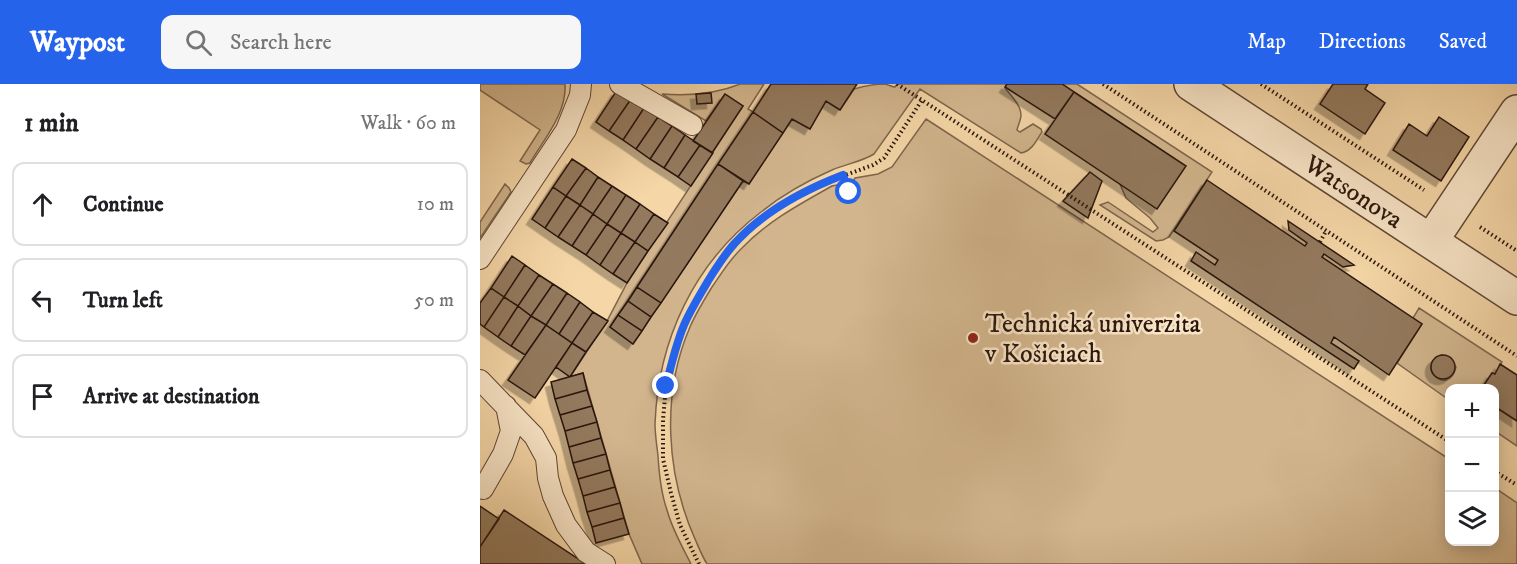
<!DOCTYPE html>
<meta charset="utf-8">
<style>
:root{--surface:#fff;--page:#f6f6f6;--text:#202124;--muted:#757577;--line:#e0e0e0;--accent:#2563eb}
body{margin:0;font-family:"IM FELL DW Pica",serif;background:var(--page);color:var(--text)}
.controls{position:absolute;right:18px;bottom:18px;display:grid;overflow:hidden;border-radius:12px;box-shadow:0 3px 15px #0003}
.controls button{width:54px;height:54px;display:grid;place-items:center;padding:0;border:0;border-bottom:2px solid var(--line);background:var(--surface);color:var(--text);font:30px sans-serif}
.stop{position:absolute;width:18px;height:18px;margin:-14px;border:4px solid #2563eb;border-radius:50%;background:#fff}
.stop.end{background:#2563eb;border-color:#fff;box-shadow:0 2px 6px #0008}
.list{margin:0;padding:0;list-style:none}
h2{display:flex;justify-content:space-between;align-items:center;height:78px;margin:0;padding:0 24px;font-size:26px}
h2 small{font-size:20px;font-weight:400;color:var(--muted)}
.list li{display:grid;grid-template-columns:39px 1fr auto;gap:18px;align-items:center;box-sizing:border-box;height:84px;margin:0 12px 12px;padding:0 12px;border:2px solid var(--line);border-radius:12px}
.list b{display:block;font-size:22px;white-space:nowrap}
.list em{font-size:20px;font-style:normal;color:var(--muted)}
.icon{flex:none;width:33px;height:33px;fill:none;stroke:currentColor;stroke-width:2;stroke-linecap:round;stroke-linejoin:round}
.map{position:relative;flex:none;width:1037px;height:480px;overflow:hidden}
header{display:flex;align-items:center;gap:36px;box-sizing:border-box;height:84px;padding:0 30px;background:var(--accent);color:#fff}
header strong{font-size:28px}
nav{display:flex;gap:33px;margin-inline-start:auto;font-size:21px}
.search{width:420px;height:54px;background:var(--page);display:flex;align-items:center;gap:15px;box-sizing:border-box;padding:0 21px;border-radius:12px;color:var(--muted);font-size:22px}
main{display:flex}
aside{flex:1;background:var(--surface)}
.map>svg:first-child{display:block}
</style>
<header>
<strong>Waypost</strong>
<div class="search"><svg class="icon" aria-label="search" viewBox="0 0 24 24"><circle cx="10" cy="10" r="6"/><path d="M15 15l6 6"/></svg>Search here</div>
<nav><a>Map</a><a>Directions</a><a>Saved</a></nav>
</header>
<main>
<aside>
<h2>1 min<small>Walk · 60 m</small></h2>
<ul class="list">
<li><svg class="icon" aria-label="ahead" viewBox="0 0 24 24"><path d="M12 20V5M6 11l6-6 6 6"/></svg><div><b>Continue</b></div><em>10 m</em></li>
<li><svg class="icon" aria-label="left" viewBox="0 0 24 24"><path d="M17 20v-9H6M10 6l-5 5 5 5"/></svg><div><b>Turn left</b></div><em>50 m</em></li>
<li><svg class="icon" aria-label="arrive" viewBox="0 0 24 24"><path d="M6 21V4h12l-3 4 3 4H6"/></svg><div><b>Arrive at destination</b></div></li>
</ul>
</aside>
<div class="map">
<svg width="1037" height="480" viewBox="0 0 1037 480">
<defs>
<filter id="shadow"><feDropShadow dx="-5.5" dy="5.5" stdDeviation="0" flood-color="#0004"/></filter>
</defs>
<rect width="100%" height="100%" fill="#f5d6a7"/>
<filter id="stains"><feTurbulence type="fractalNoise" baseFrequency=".00333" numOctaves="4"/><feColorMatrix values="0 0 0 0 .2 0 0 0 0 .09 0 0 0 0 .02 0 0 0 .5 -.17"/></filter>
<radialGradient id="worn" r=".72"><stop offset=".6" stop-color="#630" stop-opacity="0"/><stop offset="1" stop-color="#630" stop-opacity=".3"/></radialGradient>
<!-- green -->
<path fill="#d2b58d" stroke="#7e654c" stroke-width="1.5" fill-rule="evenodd" d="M0 0H85C87 29 64 55 50 79L46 80 40 77 60 46 0 6Z
M260 0H284L268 25 273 28 130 243 153 260 263 97 269 100 312 35 330 45 346 17 360 26 374 5C384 2 396 0 405 0 409 1 412 3 415 3L417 0H527L525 4C531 12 541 21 541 31 541 36 538 41 537 46L540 48 553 40 561 45 562 48C556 57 552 67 541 69L440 5 394 70C381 78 366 80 352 86 327 97 302 111 281 128 214 179 178 256 175 340 175 351 177 362 178 372 179 389 181 409 187 426 192 445 202 462 211 480H162L149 450 103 289 90 293 127 237 147 199 263 22 245 10 226 37 182 10C208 12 236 10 260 0Z
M582 0H597L732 88 689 153 683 156 676 157 620 121 628 118 673 148 678 144 670 134 646 114 640 100 705 82Z
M446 35 969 375 970 458H1014L1015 404 1037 419V480H227C222 472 219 464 215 455 186 390 181 310 210 243 216 229 224 216 232 203 241 190 250 175 262 164 288 137 320 120 352 102L357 101 364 110 374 107C373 102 371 99 375 94L398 90 412 83Z
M25 100 29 104 31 108 0 154V138Z
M939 224 1022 278 1015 290 1012 289 1002 304H970L969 316 917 279 942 240 933 234ZM962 271 971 274 976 283C969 314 933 282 962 271Z
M1014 322 1037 337V362L1015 347Z"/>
<!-- building -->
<path fill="#93795d" stroke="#29150c" stroke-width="1.5" filter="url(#shadow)" d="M291 0H377L360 26 346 17 330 45 312 35 303 49 273 28Z
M527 0H582L594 8 575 35 525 3Z
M853 0H888L885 5 905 19 885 50 840 20Z
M137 6 151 15 129 47 116 38Z
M594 8 706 82 677 125 565 50Z
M231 9 232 19 217 20 216 10Z
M245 10 263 22 232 69 213 57Z
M151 15 164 24 143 56 129 47Z
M164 24 178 33 156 65 143 56Z
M273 28 303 49 269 100 238 80Z
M178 33 192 42 170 75 156 65Z
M959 33 989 53 961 97 913 66 929 40 947 52Z
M192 42 205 51 184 84 170 75Z
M205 51 220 61 198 93 184 84Z
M220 61 233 69 211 102 198 93Z
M92 75 106 84 86 112 73 103Z
M238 80 263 97 181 219 157 203Z
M106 84 118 93 100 121 86 112Z
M610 88 622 97 608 134 583 117Z
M118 93 132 102 113 130 100 121Z
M727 96 825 162 827 159 809 146 808 137 874 181 863 183 844 170 842 173 942 240 909 291 854 253 851 259 879 277 874 285 711 177 716 168 735 181 738 176 694 147Z
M132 102 146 111 127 140 113 130Z
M73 103 86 112 65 144 52 135Z
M146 111 160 120 141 149 127 140Z
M86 112 100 121 78 153 65 144Z
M160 120 174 130 155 158 141 149Z
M100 121 113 130 92 162 78 153Z
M113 130 127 140 106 171 92 162Z
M174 130 188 139 168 167 155 158Z
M127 140 141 149 120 181 106 171Z
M141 149 155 158 133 190 120 181Z
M155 158 168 167 147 199 133 190Z
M32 172 45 181 24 213 11 204Z
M45 181 59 191 38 222 24 213Z
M59 191 73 200 51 232 38 222Z
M73 200 87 209 66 241 51 232Z
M157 203 181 219 171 233 148 217Z
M11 204 24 213 4 243 0 240V219Z
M87 209 100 218 79 250 66 241Z
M24 213 38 222 18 253 4 243Z
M148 217 171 233 162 247 138 231Z
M100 218 113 228 92 259 79 250Z
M38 222 51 232 31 262 18 253Z
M113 228 128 237 106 268 92 259Z
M138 231 162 247 153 260 130 243Z
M51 232 66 241 45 271 31 262Z
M66 241 92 259 55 314 28 296Z
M92 259 106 268 90 293 76 283Z
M951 283a12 12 0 1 1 24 0a12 12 0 1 1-24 0Z
M1020 280 1037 291V337L1014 322V304H1002L1012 289 1015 290Z
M103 289 107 306 75 315 71 298Z
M107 306 112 322 80 331 75 315Z
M112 322 117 338 85 347 80 331Z
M117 338 121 354 89 363 85 347Z
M121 354 126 370 93 379 89 363Z
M126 370 130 386 98 395 93 379Z
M130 386 135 403 103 412 98 395Z
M135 403 140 419 107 428 103 412Z
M140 419 144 434 112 443 107 428Z
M0 422 19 435 0 463Z
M24 426 106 480H0V463Z
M144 434 149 450 116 459 112 443Z"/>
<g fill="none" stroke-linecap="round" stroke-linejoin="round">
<!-- service casing -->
<g stroke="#5c4533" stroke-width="22">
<path id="service" d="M140 0 212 41
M0 175 86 46 100 11 101 0
M0 296 54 352 66 374 68 394 73 412 86 441 106 468 125 480
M3 405 23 370 31 347 26 322"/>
</g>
<!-- minor casing -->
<g stroke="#5c4533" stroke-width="36">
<path id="minor" d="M951 157 1037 28"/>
</g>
<!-- tertiary casing -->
<g stroke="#5c4533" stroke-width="36">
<g id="tertiary">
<path id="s1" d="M711 0 1037 214"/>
</g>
</g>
<!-- path -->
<path stroke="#29150c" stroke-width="4" stroke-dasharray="1.5 3" stroke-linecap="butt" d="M417 0 970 358
M623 0 1037 272
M781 0 944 106
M363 91 369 109
M1000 143 1037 167
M840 158 846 147
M1014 387 1037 401
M219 480 200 441 191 409 183 375V336L186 302 195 265 204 240 235 186 255 159 282 135 315 114 349 97 393 81 404 74 442 16"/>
<!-- service -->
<use href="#service" stroke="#f8e4c6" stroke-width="20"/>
<!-- minor -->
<use href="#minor" stroke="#f8e4c6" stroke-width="33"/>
<!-- tertiary -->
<use href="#tertiary" stroke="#f8e4c6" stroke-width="33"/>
</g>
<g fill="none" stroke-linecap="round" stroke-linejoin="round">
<!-- route -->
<path stroke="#2563eb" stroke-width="8" d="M186 302C191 281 196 260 204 241 211 225 220 211 228 197 236 184 245 170 255 159 283 128 324 106 363 91L369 108"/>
</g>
<!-- markers -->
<circle fill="#8f2418" stroke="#f8e4c6" stroke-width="2" cx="493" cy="254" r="6"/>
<g text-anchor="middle" stroke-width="5" stroke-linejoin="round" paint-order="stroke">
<!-- street labels -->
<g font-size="26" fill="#29150c" stroke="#f8e4c6">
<text dy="9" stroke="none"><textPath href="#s1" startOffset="195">Watsonova</textPath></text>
</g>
<!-- poi labels -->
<g font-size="26" fill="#29150c" stroke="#f8e4c6" text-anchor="start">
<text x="505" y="248">Technická univerzita<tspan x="505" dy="30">v Košiciach</tspan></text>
</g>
</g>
<rect width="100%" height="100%" filter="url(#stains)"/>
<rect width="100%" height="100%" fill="url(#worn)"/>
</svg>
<div class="controls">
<button>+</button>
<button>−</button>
<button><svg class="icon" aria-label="layers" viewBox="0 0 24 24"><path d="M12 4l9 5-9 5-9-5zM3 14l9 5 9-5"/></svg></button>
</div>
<div class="stop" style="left:369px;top:108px"></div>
<div class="stop end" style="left:186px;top:302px"></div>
</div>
</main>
